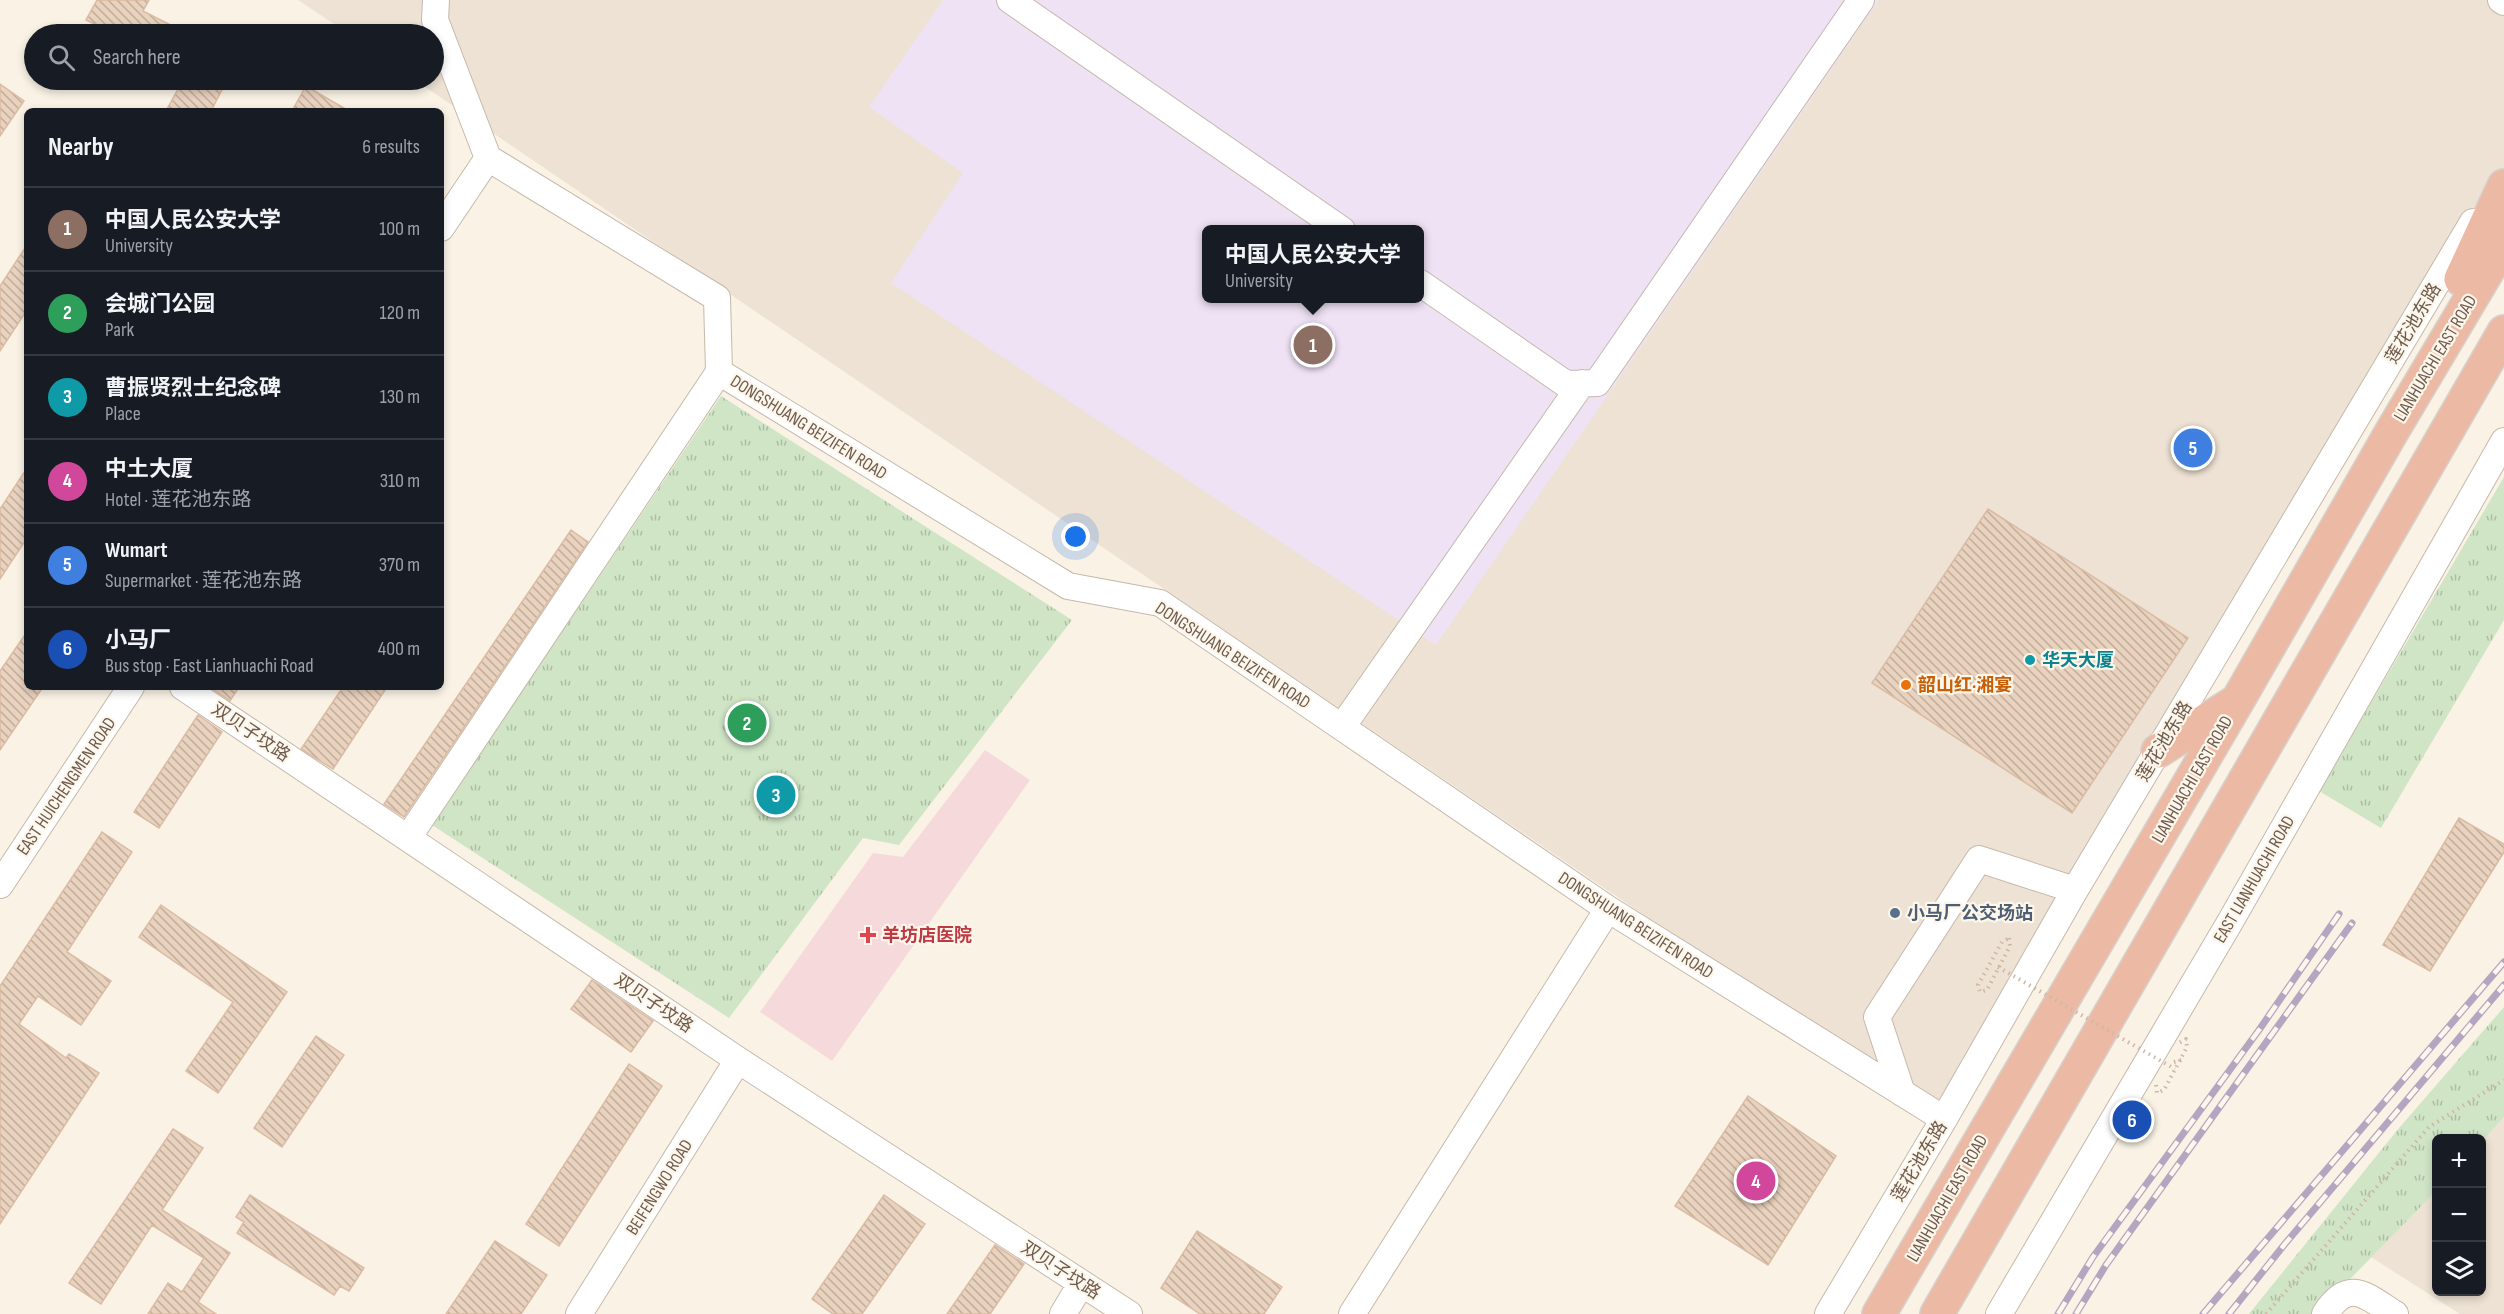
<!DOCTYPE html>
<meta charset="utf-8">
<style>
:root{--surface:#171b24;--page:#242831;--text:#f1f3f6;--muted:#9ea1a6;--line:#363941;--accent:#d47b59}
body{margin:0;font-family:"Sofia Sans Condensed","Noto Sans SC",sans-serif;background:var(--page);color:var(--text)}
.controls{position:absolute;right:18px;bottom:18px;display:grid;overflow:hidden;border-radius:9px;box-shadow:0 3px 9px #0003}
.controls button{width:54px;height:54px;display:grid;place-items:center;padding:0;border:0;border-bottom:2px solid var(--line);background:var(--surface);color:var(--text);font:30px sans-serif}
.you{position:absolute;left:1076px;top:537px;width:21px;height:21px;margin:-15px;border:4px solid #fff;border-radius:50%;background:#1a73e8;box-shadow:0 0 0 9px #1a73e833}
.badge{display:grid;place-items:center;width:39px;height:39px;border-radius:50%;background:var(--accent);color:#fff;font-size:20px;font-weight:700}
.pin{position:absolute;translate:-50% -50%;border:3px solid #fff;box-shadow:0 2px 6px #0006}
.popup{position:absolute;left:1202px;top:225px;width:222px;height:78px;box-sizing:border-box;display:grid;place-content:center;border-radius:9px;background:var(--surface);filter:drop-shadow(0 2px 4px #0005);font-size:20px;white-space:nowrap;color:var(--muted)}
.popup b{font-size:22px;color:var(--text)}
.popup::after{content:'';position:absolute;left:50%;top:100%;margin-left:-12px;border:12px solid transparent;border-top-color:var(--surface)}
.list{margin:0;padding:0;list-style:none}
h2{display:flex;justify-content:space-between;align-items:center;height:78px;margin:0;padding:0 24px;font-size:26px}
h2 small{font-size:20px;font-weight:400;color:var(--muted)}
.list li{display:grid;grid-template-columns:39px 1fr auto;gap:18px;align-items:center;box-sizing:border-box;height:84px;padding:0 24px;border-top:2px solid var(--line)}
.list b{display:block;font-size:22px;white-space:nowrap}
.list p{margin:0;font-size:20px;white-space:nowrap;color:var(--muted)}
.list em{font-size:20px;font-style:normal;color:var(--muted)}
.icon{flex:none;width:33px;height:33px;fill:none;stroke:currentColor;stroke-width:2;stroke-linecap:round;stroke-linejoin:round}
.map{position:relative;flex:none;width:2504px;height:1314px;overflow:hidden}
.search{position:absolute;background:var(--surface);box-shadow:0 3px 9px #0003;left:24px;top:24px;width:420px;height:66px;display:flex;align-items:center;gap:15px;box-sizing:border-box;padding:0 21px;border-radius:33px;color:var(--muted);font-size:22px}
.panel{position:absolute;background:var(--surface);box-shadow:0 3px 9px #0003;left:24px;top:108px;width:420px;height:582px;border-radius:9px}
.map>svg:first-child{display:block}
</style>
<div class="map">
<svg width="2504" height="1314" viewBox="0 0 2504 1314">
<defs>
<pattern id="park-tufts" width="24" height="20" patternUnits="userSpaceOnUse" patternTransform="scale(1.5)"><rect width="24" height="20" fill="#d0e5c6"/><path d="M3 7l-1-3M5 7V3M7 7l1-3M15 17l-1-3M17 17v-4M19 17l1-3" fill="none" stroke="#adbda3"/></pattern>
<pattern id="building-back-hatch" width="6" height="6" patternUnits="userSpaceOnUse" patternTransform="scale(1.5)"><rect width="6" height="6" fill="#e9d2be"/><path d="M-1 5l2 2M0 0l6 6M5-1l2 2" fill="none" stroke="#c1ad9d"/></pattern>
</defs>
<rect width="100%" height="100%" fill="#f9f2e5"/>
<!-- residential -->
<path fill="#ede2d3" fill-rule="evenodd" d="M298 0H2504V170L1944 1119 415 80H434V34H349ZM1206 230H1420V298H1206Z
M2504 1117V1314H2460L2371 1257 2436 1191V1292H2482V1142Z"/>
<!-- education -->
<path fill="#efe2f5" fill-rule="evenodd" d="M943 0H1879L1436 645 891 283 963 173 869 107ZM1206 230H1420V298H1206Z"/>
<!-- medical -->
<path fill="#f6dadb" d="M985 750 1030 780 832 1061 760 1012 873 853 903 857Z"/>
<!-- park -->
<path fill="url(#park-tufts)" d="M721 396 1072 620 899 845 863 838 729 1018 432 825Z
M2504 477V620L2381 828 2319 791Z
M2504 1007V1117L2482 1142V1138H2436V1191L2316 1314H2249L2399 1128Z"/>
<!-- building -->
<path fill="url(#building-back-hatch)" stroke="#dbbba3" stroke-width="1.5" d="M97 0H149L143 11 188 34H114L86 20Z
M183 80H227L211 111H166Z
M0 84 24 101 0 136Z
M306 86 349 111H292Z
M27 245V310L0 351V286Z
M27 468V538L0 579V509Z
M1988 509 2188 638 2072 813 1872 683Z
M571 530 588 542 404 817 384 804Z
M27 632V687H43L0 750V671Z
M210 687H239L230 701Z
M343 687H387L333 769 301 749Z
M198 715 222 732 159 828 134 812Z
M2459 818 2504 844V852L2430 971 2383 945Z
M102 832 132 852 67 952 111 981 81 1025 38 996 19 1024 66 1058 69 1054 99 1073 0 1224V986Z
M161 905 287 992 218 1093 186 1071 233 1002 139 937Z
M592 980 653 1021 631 1052 571 1009Z
M316 1036 344 1055 282 1147 254 1128Z
M629 1064 662 1086 559 1246 526 1224Z
M1748 1096 1836 1156 1768 1265 1675 1206Z
M173 1129 203 1148 162 1210 230 1253 198 1302 216 1314H148L168 1283 182 1292 204 1258 152 1225 101 1304 69 1283Z
M250 1195 364 1268 349 1291 340 1286 334 1295 237 1233 244 1222 236 1217Z
M884 1195 925 1224 862 1314H833L812 1299Z
M1197 1231 1282 1287 1264 1314H1200L1161 1288Z
M495 1241 547 1275 521 1314H446Z
M995 1245 1024 1264 990 1314H947Z"/>
<g fill="none" stroke-linecap="round" stroke-linejoin="round">
<!-- minor casing -->
<g stroke="#c6b9ab" stroke-width="28">
<path id="minor" d="M436 0 435 20 488 158 717 298 719 372 1068 586 1160 603 1608 909 1944 1119
M1010 0 1342 230
M2501 0 2504 2
M441 228 488 158
M1420 283 1566 384 1597 383 1861 0
M183 687 738 1060 1129 1314
M1342 727 1582 383
M408 838 719 372
M0 885 131 687
M1902 1093 1877 1017 1979 859 2075 890
M579 1314 738 1060
M1063 1314 1081 1284
M1352 1314 1608 909
M1828 1314 1944 1119 2075 890 2473 222
M1999 1314 2230 922 2504 441
M2325 1314C2349 1277 2366 1296 2395 1314"/>
</g>
<!-- highway casing -->
<g stroke="#d7d1cd" stroke-width="36">
<path id="highway" d="M2461 279 2504 186
M2158 751 2234 703
M1879 1314 2238 700 2391 433 2504 243
M1937 1314 2504 332"/>
</g>
<!-- path -->
<path stroke="#cfb7a4" stroke-width="4" stroke-dasharray="1.5 4.5" stroke-linecap="butt" d="M2009 938 2010 946 1987 990 1980 992 1978 985 2002 942Z
M2174 1062 2185 1059
M2266 1314 2429 1127 2504 1080"/>
<!-- minor -->
<use href="#minor" stroke="#fff" stroke-width="26"/>
<!-- highway -->
<use href="#highway" stroke="#ecbaa4" stroke-width="33"/>
<!-- rail casing -->
<g stroke="#b6a5c1" stroke-width="7">
<path id="rail" d="M2058 1314 2093 1257 2259 1030 2339 914
M2076 1314 2106 1265 2352 923
M2203 1314 2504 962
M2229 1314 2284 1245 2504 985"/>
</g>
<!-- rail -->
<use href="#rail" stroke="#fcf6eb" stroke-width="4.5" stroke-dasharray="14" stroke-linecap="butt"/>
<!-- path-bridge -->
<path stroke="#cfb7a4" stroke-width="4" stroke-dasharray="1.5 4.5" stroke-linecap="butt" d="M1998 967 2175 1069
M2156 1085 2157 1093 2164 1090 2187 1047 2186 1039 2179 1043"/>
</g>
<!-- markers -->
<circle fill="#0f9aa8" stroke="#fcf6eb" stroke-width="2" cx="2030" cy="660" r="6"/>
<circle fill="#e8710a" stroke="#fcf6eb" stroke-width="2" cx="1906" cy="685" r="6"/>
<circle fill="#5c6f8a" stroke="#fcf6eb" stroke-width="2" cx="1895" cy="913" r="6"/>
<path fill="#e0444e" stroke="#fcf6eb" stroke-width="2" d="M865 926h6v6h6v6h-6v6h-6v-6h-6v-6h6z"/>
<g text-anchor="middle" stroke-width="4.5" stroke-linejoin="round" paint-order="stroke">
<!-- street labels -->
<g font-size="18" fill="#6f5b4e" stroke="#fcf6eb">
<text transform="translate(2413 323) rotate(-59)" y="6">莲花池东路</text>
<text transform="translate(2435 358) rotate(-59)" y="6">LIANHUACHI EAST ROAD</text>
<text transform="translate(809 427) rotate(32)" y="6">DONGSHUANG BEIZIFEN ROAD</text>
<text transform="translate(1233 655) rotate(33)" y="6">DONGSHUANG BEIZIFEN ROAD</text>
<text transform="translate(251 732) rotate(34)" y="6">双贝子坟路</text>
<text transform="translate(2164 741) rotate(-59)" y="6">莲花池东路</text>
<text transform="translate(2192 779) rotate(-60)" y="6">LIANHUACHI EAST ROAD</text>
<text transform="translate(66 786) rotate(-56)" y="6">EAST HUICHENGMEN ROAD</text>
<text transform="translate(2254 879) rotate(-60)" y="6">EAST LIANHUACHI ROAD</text>
<text transform="translate(1636 925) rotate(33)" y="6">DONGSHUANG BEIZIFEN ROAD</text>
<text transform="translate(654 1003) rotate(34)" y="6">双贝子坟路</text>
<text transform="translate(1919 1161) rotate(-59)" y="6">莲花池东路</text>
<text transform="translate(659 1187) rotate(-58)" y="6">BEIFENGWO ROAD</text>
<text transform="translate(1947 1198) rotate(-60)" y="6">LIANHUACHI EAST ROAD</text>
<text transform="translate(1061 1270) rotate(33)" y="6">双贝子坟路</text>
</g>
<!-- culture labels -->
<g font-size="18" font-weight="bold" fill="#0d838f" stroke="#fcf6eb" text-anchor="start">
<text x="2042" y="666">华天大厦</text>
</g>
<!-- food labels -->
<g font-size="18" font-weight="bold" fill="#c56008" stroke="#fcf6eb" text-anchor="start">
<text x="1918" y="691">韶山红·湘宴</text>
</g>
<!-- service labels -->
<g font-size="18" font-weight="bold" fill="#4e5e75" stroke="#fcf6eb" text-anchor="start">
<text x="1907" y="919">小马厂公交场站</text>
</g>
<!-- health labels -->
<g font-size="18" font-weight="bold" fill="#be3a42" stroke="#fcf6eb" text-anchor="start">
<text x="882" y="941">羊坊店医院</text>
</g>
</g>
</svg>
<div class="controls">
<button>+</button>
<button>−</button>
<button><svg class="icon" aria-label="layers" viewBox="0 0 24 24"><path d="M12 4l9 5-9 5-9-5zM3 14l9 5 9-5"/></svg></button>
</div>
<div class="you"></div>
<div class="pin badge" style="left:1313px;top:345px;background:#8d6e63">1</div>
<div class="popup"><b>中国人民公安大学</b>University</div>
<div class="pin badge" style="left:747px;top:723px;background:#2e9e5b">2</div>
<div class="pin badge" style="left:776px;top:795px;background:#0f9aa8">3</div>
<div class="pin badge" style="left:1756px;top:1181px;background:#d1479c">4</div>
<div class="pin badge" style="left:2193px;top:448px;background:#3f7fe0">5</div>
<div class="pin badge" style="left:2132px;top:1120px;background:#1a4fb4">6</div>
<div class="search"><svg class="icon" aria-label="search" viewBox="0 0 24 24"><circle cx="10" cy="10" r="6"/><path d="M15 15l6 6"/></svg>Search here</div>
<section class="panel">
<h2>Nearby<small>6 results</small></h2>
<ul class="list">
<li><span class="badge" style="background:#8d6e63">1</span><div><b>中国人民公安大学</b><p>University</p></div><em>100 m</em></li>
<li><span class="badge" style="background:#2e9e5b">2</span><div><b>会城门公园</b><p>Park</p></div><em>120 m</em></li>
<li><span class="badge" style="background:#0f9aa8">3</span><div><b>曹振贤烈士纪念碑</b><p>Place</p></div><em>130 m</em></li>
<li><span class="badge" style="background:#d1479c">4</span><div><b>中土大厦</b><p>Hotel · 莲花池东路</p></div><em>310 m</em></li>
<li><span class="badge" style="background:#3f7fe0">5</span><div><b>Wumart</b><p>Supermarket · 莲花池东路</p></div><em>370 m</em></li>
<li><span class="badge" style="background:#1a4fb4">6</span><div><b>小马厂</b><p>Bus stop · East Lianhuachi Road</p></div><em>400 m</em></li>
</ul>
</section>
</div>
